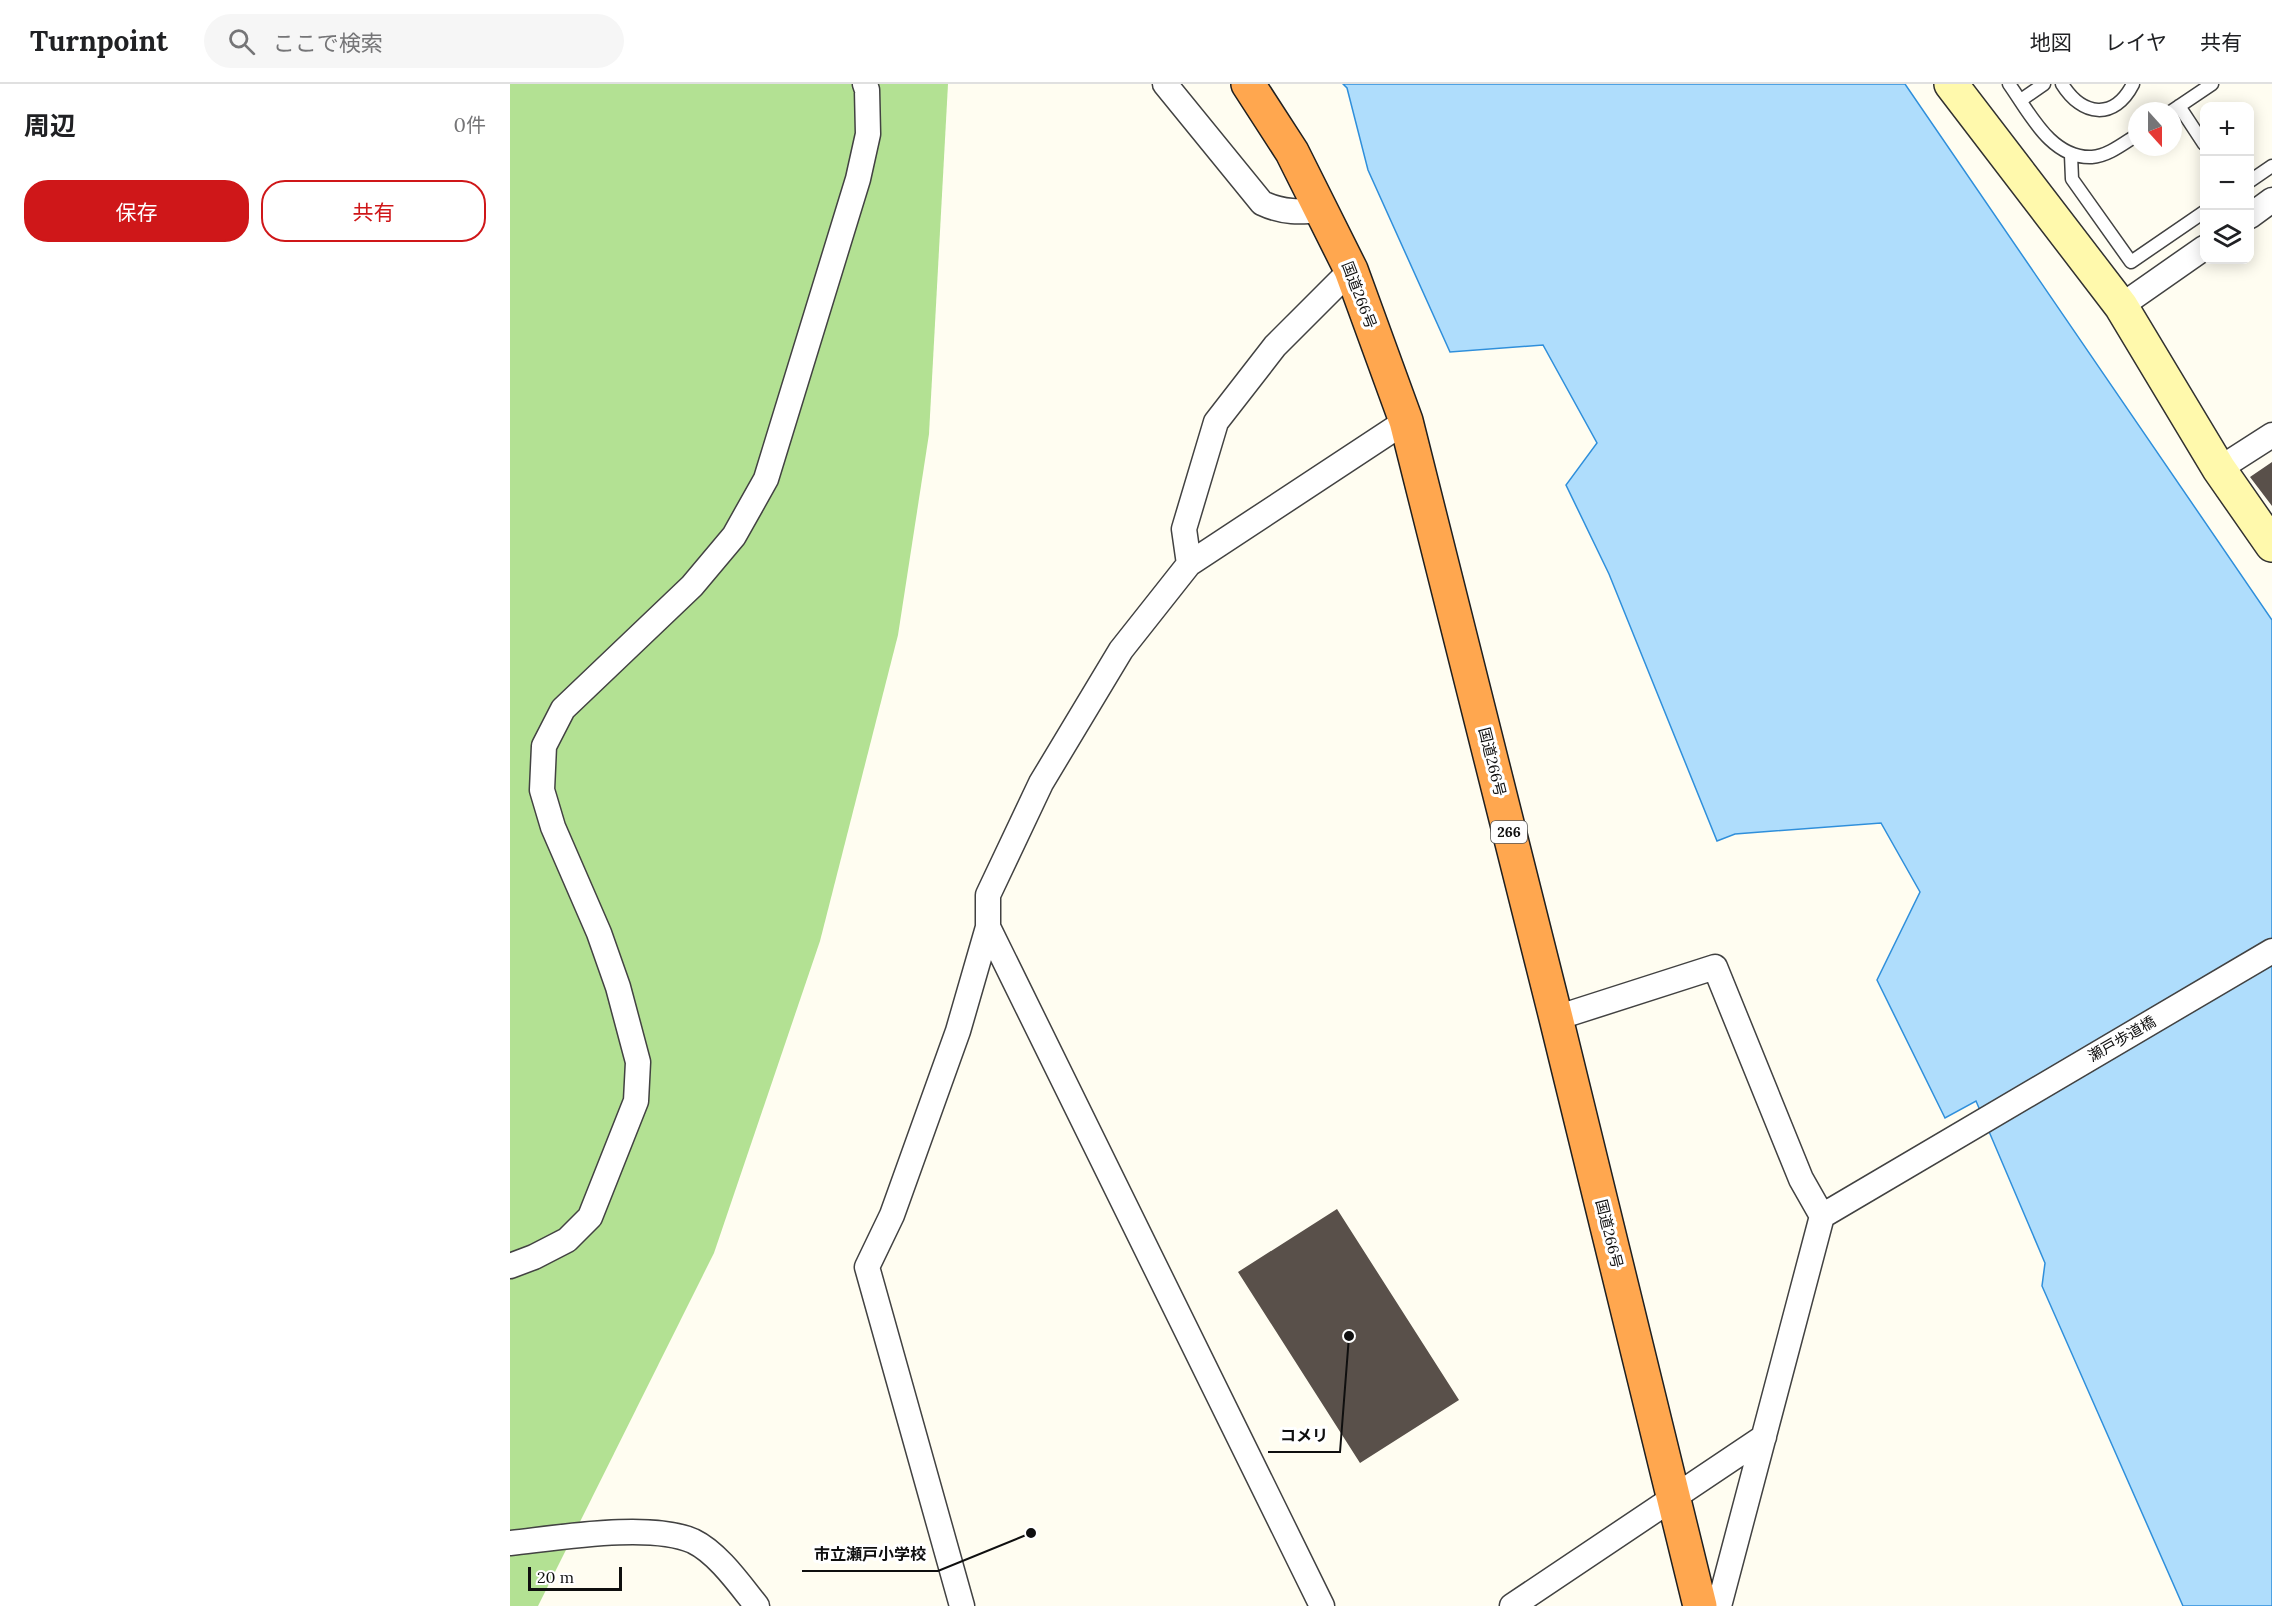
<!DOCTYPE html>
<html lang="ja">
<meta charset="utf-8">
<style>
:root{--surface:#fff;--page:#f6f6f6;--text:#202124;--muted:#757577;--line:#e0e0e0;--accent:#cf1719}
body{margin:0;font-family:Lora,"Noto Sans JP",serif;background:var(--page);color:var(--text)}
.controls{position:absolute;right:18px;top:18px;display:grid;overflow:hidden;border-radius:12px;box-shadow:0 3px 15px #0003}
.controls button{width:54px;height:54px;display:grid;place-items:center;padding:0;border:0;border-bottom:2px solid var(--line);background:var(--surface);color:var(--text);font:30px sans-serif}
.compass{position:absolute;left:1618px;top:18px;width:54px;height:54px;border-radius:50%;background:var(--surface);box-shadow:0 3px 15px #0003;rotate:159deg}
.scale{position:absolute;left:18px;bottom:15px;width:94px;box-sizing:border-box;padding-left:6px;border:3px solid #0f0f0f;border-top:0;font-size:16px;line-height:21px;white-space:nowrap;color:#0f0f0f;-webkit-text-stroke:4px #fff;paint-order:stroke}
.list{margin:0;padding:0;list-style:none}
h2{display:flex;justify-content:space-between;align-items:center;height:78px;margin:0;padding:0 24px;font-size:26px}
h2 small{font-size:20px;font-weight:400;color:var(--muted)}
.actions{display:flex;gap:12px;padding:18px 24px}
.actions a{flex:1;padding:14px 0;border:2px solid var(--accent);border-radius:24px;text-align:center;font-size:21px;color:var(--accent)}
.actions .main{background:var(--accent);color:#fff}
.icon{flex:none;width:33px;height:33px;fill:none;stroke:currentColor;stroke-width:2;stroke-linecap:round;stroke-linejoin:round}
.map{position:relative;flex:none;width:1762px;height:1522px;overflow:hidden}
header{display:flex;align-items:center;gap:36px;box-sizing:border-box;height:84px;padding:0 30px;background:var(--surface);border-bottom:2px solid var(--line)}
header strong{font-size:28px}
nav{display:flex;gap:33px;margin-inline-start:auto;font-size:21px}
.search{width:420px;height:54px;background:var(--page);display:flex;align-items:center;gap:15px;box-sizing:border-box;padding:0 21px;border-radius:33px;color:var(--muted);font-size:22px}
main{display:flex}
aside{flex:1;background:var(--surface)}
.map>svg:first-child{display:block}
</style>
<header>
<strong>Turnpoint</strong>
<div class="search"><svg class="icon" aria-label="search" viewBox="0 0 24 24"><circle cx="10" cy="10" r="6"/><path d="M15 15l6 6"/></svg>ここで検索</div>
<nav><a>地図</a><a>レイヤ</a><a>共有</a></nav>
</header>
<main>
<aside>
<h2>周辺<small>0件</small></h2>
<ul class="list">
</ul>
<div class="actions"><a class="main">保存</a><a>共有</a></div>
</aside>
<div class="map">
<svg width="1762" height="1522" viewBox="0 0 1762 1522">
<rect width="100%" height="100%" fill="#fffdf1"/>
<!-- forest -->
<path fill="#b3e193" d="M0 0H438L419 350 388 551 310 857 204 1169 28 1522H0Z"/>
<!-- water -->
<path fill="#afddfc" stroke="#2f8fdb" stroke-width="1.5" d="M833 0H1395L1762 536V1522H1673L1532 1202 1535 1179 1466 1017 1435 1034 1367 896 1410 808 1371 739 1225 750 1207 757 1099 490 1056 401 1087 359 1033 261 940 268 858 86 837 4Z"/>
<!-- building -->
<path fill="#59504a" d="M1762 378V422L1740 393Z
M827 1125 949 1316 850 1379 728 1188Z"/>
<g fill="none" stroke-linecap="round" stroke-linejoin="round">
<!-- lane casing -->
<g stroke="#424242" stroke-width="15">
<path id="lane" d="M1499 0C1519 28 1541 75 1582 73 1598 72 1614 59 1627 51
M1552 0C1572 32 1604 37 1623 0
M1511 16 1534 0
M1669 22 1694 60
M1662 27 1702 0
M1561 71 1562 95 1621 178 1694 128
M1740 97 1762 82"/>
</g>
<!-- street casing -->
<g stroke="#424242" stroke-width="27">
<path id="street" d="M655 0 752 119C773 129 790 128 812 126
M1740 132 1762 116
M1611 222 1694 164
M1709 385 1762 351
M679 480 674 445 706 338 765 262 841 186
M478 843 812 1522
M1046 934 1205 883 1291 1095 1312 1132
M0 1182 24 1173 57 1156 80 1133 126 1017 128 978 108 903 89 849 43 743 32 706 34 662 53 625 182 502 224 452 256 395 348 95 358 50 357 6 355 0
M0 1459C47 1454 140 1438 183 1457 208 1469 230 1501 247 1522
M452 1522 357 1183 382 1131 448 947 478 843V811L531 699 611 566 679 480 896 337
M1002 1522 1254 1353
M1209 1522 1312 1132 1762 867"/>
</g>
<!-- secondary casing -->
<g stroke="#313131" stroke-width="36">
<path id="secondary" d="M1441 0 1611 222 1709 385 1762 461"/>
</g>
<!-- highway casing -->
<g stroke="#202020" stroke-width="36">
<path id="highway" d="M738 0 782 68 841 186 896 337 1046 934 1190 1522"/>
</g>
<!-- lane -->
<use href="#lane" stroke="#fff" stroke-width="12"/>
<!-- street -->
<use href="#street" stroke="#fff" stroke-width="24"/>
<!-- secondary -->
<use href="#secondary" stroke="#fff9ac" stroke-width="33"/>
<!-- highway -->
<use href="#highway" stroke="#ffa74f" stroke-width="33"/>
</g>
<g text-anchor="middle" stroke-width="6" stroke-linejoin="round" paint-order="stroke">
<!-- shield labels -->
<rect fill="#fff" stroke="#575757" stroke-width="1.5" x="981" y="737" width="36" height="22" rx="4.5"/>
<g font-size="14" font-weight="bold" fill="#0f0f0f">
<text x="999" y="753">266</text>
</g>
<!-- street labels -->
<g font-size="15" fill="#0f0f0f" stroke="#fff">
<text transform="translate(849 211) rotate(69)" y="5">国道266号</text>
<text transform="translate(982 678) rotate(76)" y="5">国道266号</text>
<text transform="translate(1612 955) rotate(-30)" y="5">瀬戸歩道橋</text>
<text transform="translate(1099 1150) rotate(76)" y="5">国道266号</text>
</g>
</g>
<!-- callouts -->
<path fill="none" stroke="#0f0f0f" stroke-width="2" d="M839 1252L830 1368H758M521 1449L428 1487H292"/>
<g fill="#0f0f0f" stroke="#fff" stroke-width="2">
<circle cx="839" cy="1252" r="6"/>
<circle cx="521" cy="1449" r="6"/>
</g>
<g font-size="16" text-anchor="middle" font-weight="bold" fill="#0f0f0f" stroke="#fff" stroke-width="6" stroke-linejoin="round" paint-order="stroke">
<text x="794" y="1357">コメリ</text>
<text x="360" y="1476">市立瀬戸小学校</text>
</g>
</svg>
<div class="controls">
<button>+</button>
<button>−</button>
<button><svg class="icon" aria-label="layers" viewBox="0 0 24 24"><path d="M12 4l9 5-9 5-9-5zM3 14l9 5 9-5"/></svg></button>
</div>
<svg class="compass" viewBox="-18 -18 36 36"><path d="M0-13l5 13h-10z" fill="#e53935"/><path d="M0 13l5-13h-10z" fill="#757577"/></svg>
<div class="scale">20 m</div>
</div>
</main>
